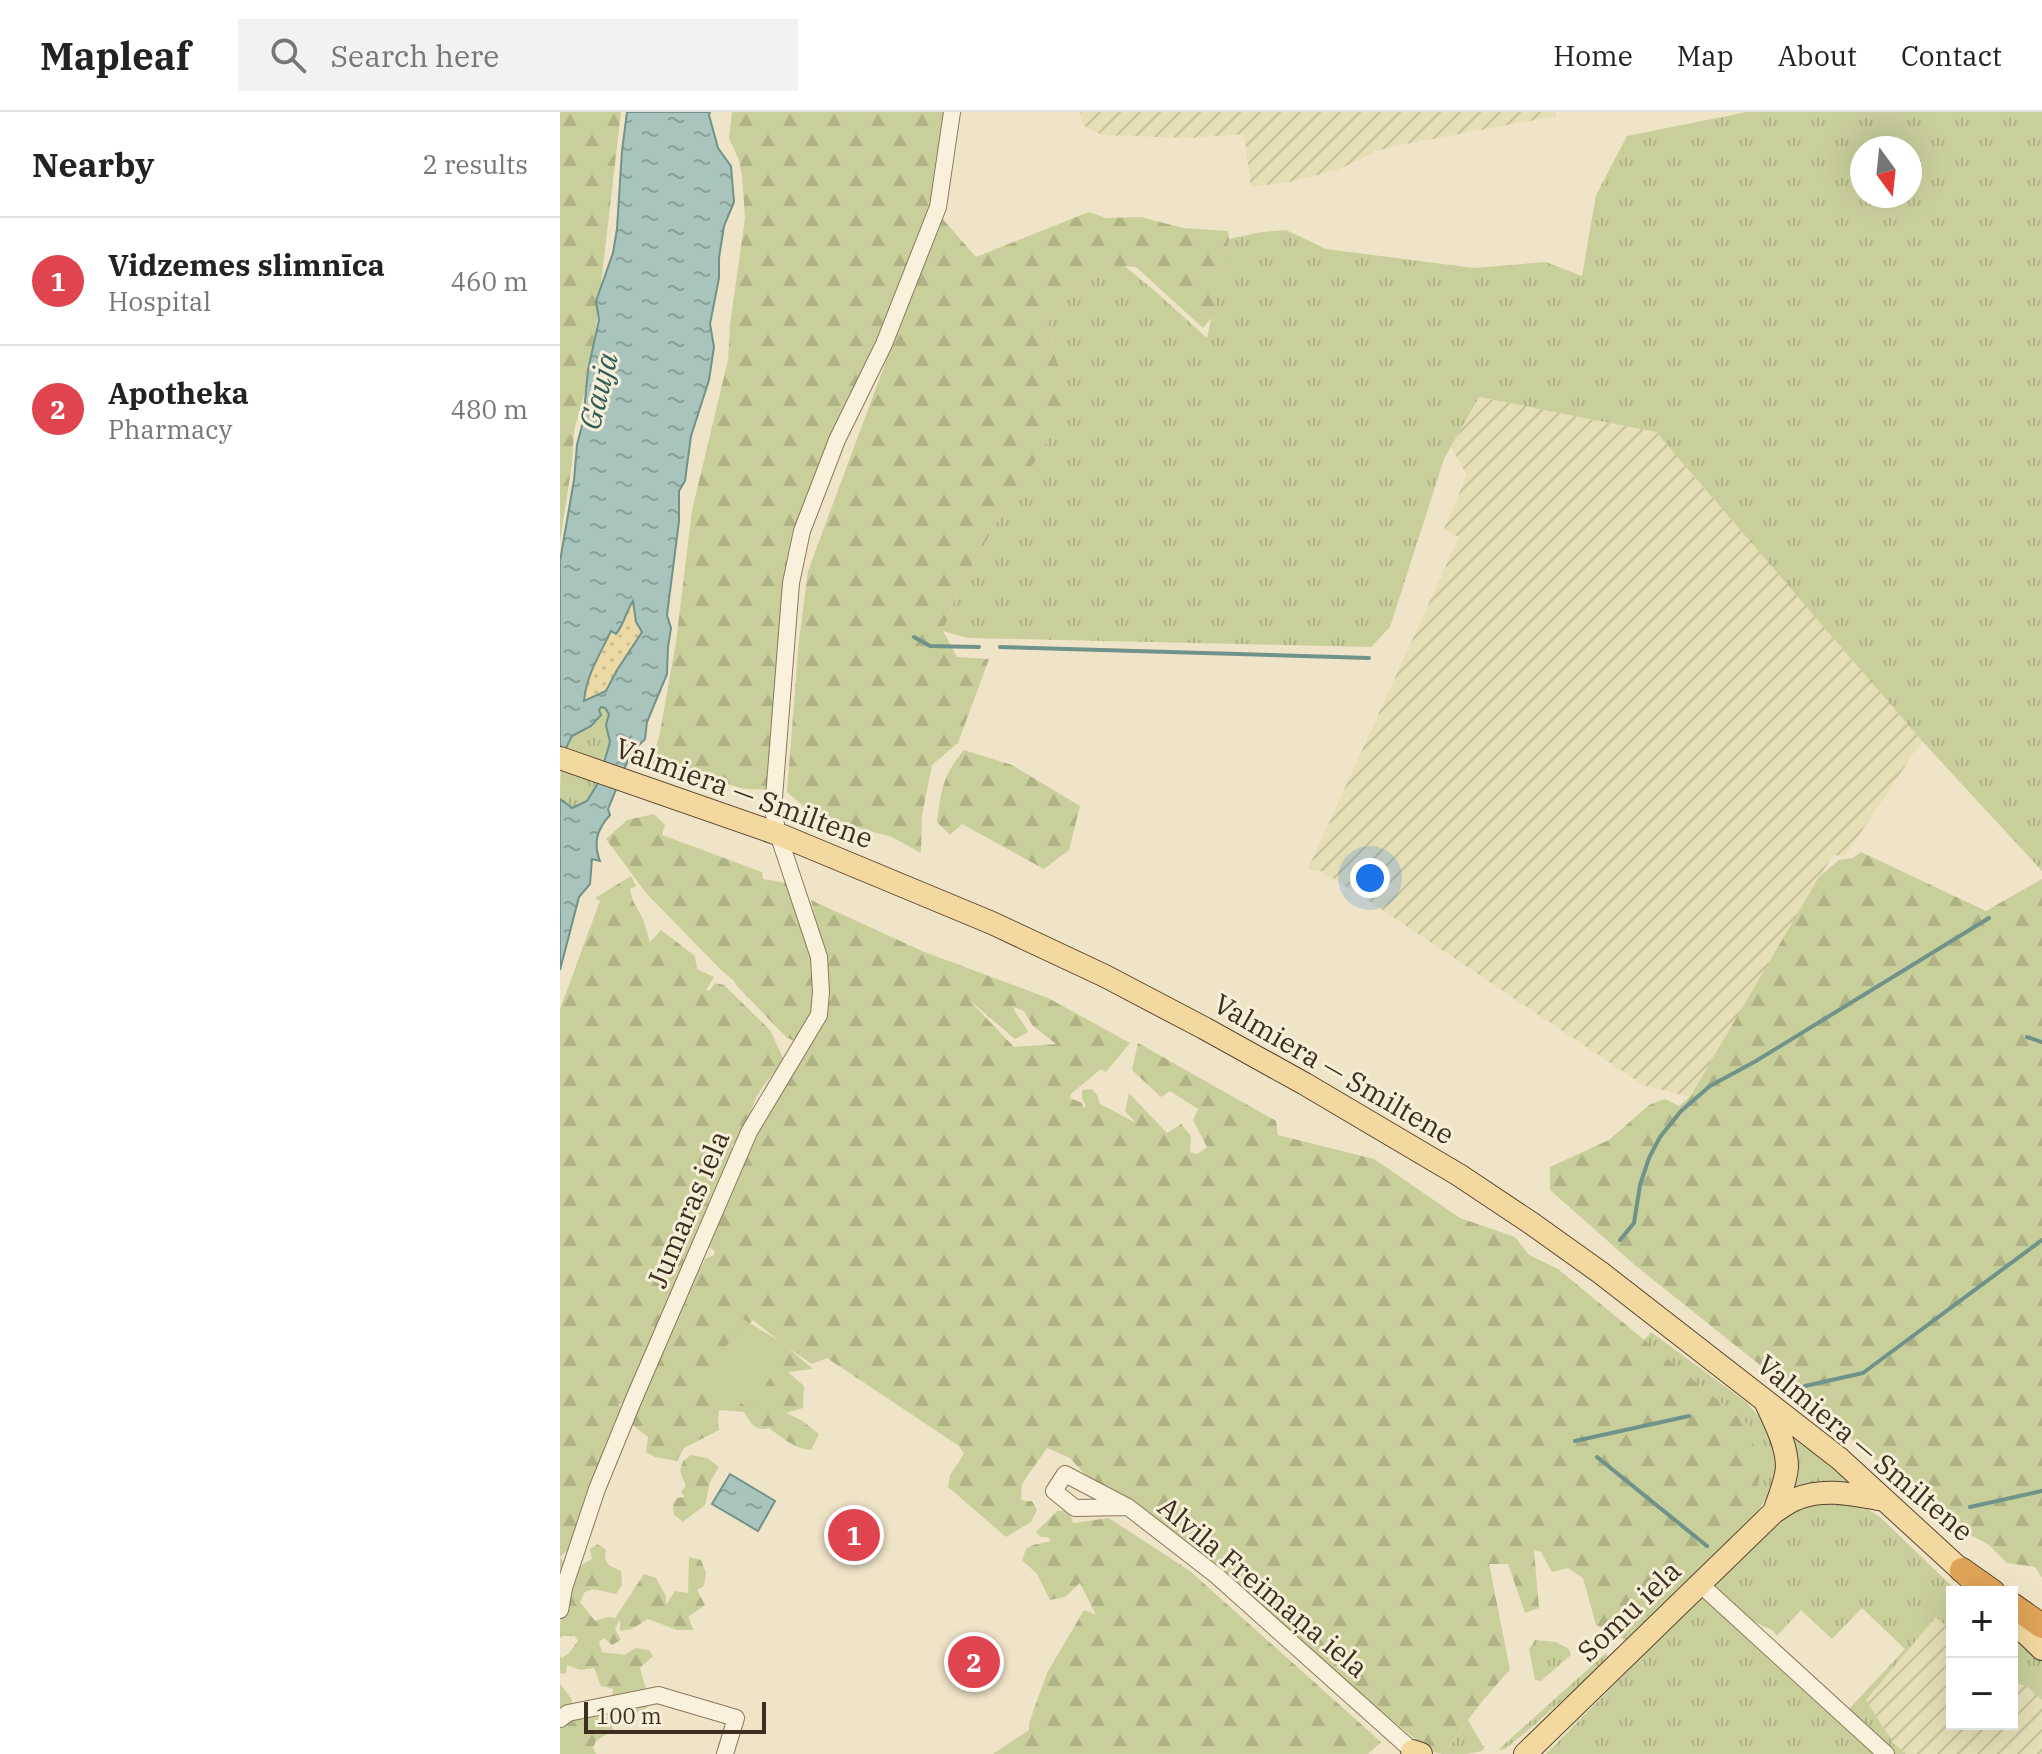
<!DOCTYPE html>
<meta charset="utf-8">
<style>
:root{--surface:#fff;--page:#f2f2f2;--text:#222;--muted:#767676;--line:#e0e0e0;--accent:#9e2a2b}
body{margin:0;font-family:"IBM Plex Serif",serif;background:var(--page);color:var(--text)}
.controls{position:absolute;right:24px;bottom:24px;display:grid;overflow:hidden;border-radius:0px;box-shadow:0 8px 32px #0002}
.controls button{width:72px;height:72px;display:grid;place-items:center;padding:0;border:0;border-bottom:2px solid var(--line);background:var(--surface);color:var(--text);font:40px sans-serif}
.compass{position:absolute;left:1290px;top:24px;width:72px;height:72px;border-radius:50%;background:var(--surface);box-shadow:0 8px 32px #0002;rotate:165deg}
.scale{position:absolute;left:24px;bottom:20px;width:182px;box-sizing:border-box;padding-left:8px;border:4px solid #3d2e20;border-top:0;font-size:22px;line-height:28px;white-space:nowrap;color:#3d2e20;-webkit-text-stroke:6px #f7eed8;paint-order:stroke}
.you{position:absolute;left:810px;top:766px;width:28px;height:28px;margin:-20px;border:6px solid #fff;border-radius:50%;background:#1a73e8;box-shadow:0 0 0 12px #1a73e833}
.badge{display:grid;place-items:center;width:52px;height:52px;border-radius:50%;background:var(--accent);color:#fff;font-size:26px;font-weight:700}
.pin{position:absolute;translate:-50% -50%;border:4px solid #fff;box-shadow:0 2px 8px #0006}
.list{margin:0;padding:0;list-style:none}
h2{display:flex;justify-content:space-between;align-items:center;height:104px;margin:0;padding:0 32px;font-size:34px}
h2 small{font-size:26px;font-weight:400;color:var(--muted)}
.list li{display:grid;grid-template-columns:52px 1fr auto;gap:24px;align-items:center;box-sizing:border-box;height:128px;padding:0 32px;border-top:2px solid var(--line)}
.list b{display:block;font-size:30px;white-space:nowrap}
.list p{margin:0;font-size:26px;white-space:nowrap;color:var(--muted)}
.list em{font-size:26px;font-style:normal;color:var(--muted)}
.icon{flex:none;width:44px;height:44px;fill:none;stroke:currentColor;stroke-width:2;stroke-linecap:round;stroke-linejoin:round}
.map{position:relative;flex:none;width:1482px;height:1642px;overflow:hidden}
header{display:flex;align-items:center;gap:48px;box-sizing:border-box;height:112px;padding:0 40px;background:var(--surface);border-bottom:2px solid var(--line)}
header strong{font-size:38px}
nav{display:flex;gap:44px;margin-inline-start:auto;font-size:28px}
.search{width:560px;height:72px;background:var(--page);display:flex;align-items:center;gap:20px;box-sizing:border-box;padding:0 28px;border-radius:0px;color:var(--muted);font-size:30px}
main{display:flex}
aside{flex:1;background:var(--surface)}
.map>svg:first-child{display:block}
</style>
<header>
<strong>Mapleaf</strong>
<div class="search"><svg class="icon" aria-label="search" viewBox="0 0 24 24"><circle cx="10" cy="10" r="6"/><path d="M15 15l6 6"/></svg>Search here</div>
<nav><a>Home</a><a>Map</a><a>About</a><a>Contact</a></nav>
</header>
<main>
<aside>
<h2>Nearby<small>2 results</small></h2>
<ul class="list">
<li><span class="badge" style="background:#e0444e">1</span><div><b>Vidzemes slimnīca</b><p>Hospital</p></div><em>460 m</em></li>
<li><span class="badge" style="background:#e0444e">2</span><div><b>Apotheka</b><p>Pharmacy</p></div><em>480 m</em></li>
</ul>
</aside>
<div class="map">
<svg width="1482" height="1642" viewBox="0 0 1482 1642">
<defs>
<pattern id="farmland-furrows" width="10" height="10" patternUnits="userSpaceOnUse" patternTransform="scale(2)"><rect width="10" height="10" fill="#e6deb5"/><path d="M-1 1l2-2M0 10L10 0M9 11l2-2" fill="none" stroke="#c6bf9b"/></pattern>
<pattern id="grass-tufts" width="24" height="20" patternUnits="userSpaceOnUse" patternTransform="scale(2)"><rect width="24" height="20" fill="#c9cf9b"/><path d="M3 7l-1-3M5 7V3M7 7l1-3M15 17l-1-3M17 17v-4M19 17l1-3" fill="none" stroke="#aeb285"/></pattern>
<pattern id="forest-firs" width="22" height="20" patternUnits="userSpaceOnUse" patternTransform="scale(2)"><rect width="22" height="20" fill="#c9cf9b"/><path d="M5 1l3.5 6h-7zM16 11l3.5 6h-7z" fill="#aeb285"/></pattern>
<pattern id="sand-dots" width="8" height="8" patternUnits="userSpaceOnUse" patternTransform="scale(2)"><rect width="8" height="8" fill="#ecd9a5"/><path d="M2 2h.1M6 6h.1" fill="none" stroke="#cbbb8e" stroke-width="1.8" stroke-linecap="round"/></pattern>
<pattern id="water-ripples" width="26" height="14" patternUnits="userSpaceOnUse" patternTransform="scale(2)"><rect width="26" height="14" fill="#a9c4bc"/><path d="M2 4q2-2 4 0t4 0M15 11q2-2 4 0t4 0" fill="none" stroke="#8ba098"/></pattern>
</defs>
<rect width="100%" height="100%" fill="#f0e4c8"/>
<!-- farmland -->
<path fill="url(#farmland-furrows)" d="M520 0H995L996 4 840 33 816 39 777 58 725 71 691 74 684 22 630 26 542 23 522 13Z
M919 285 1096 320 1362 629 1285 744 1273 743 1130 985 1083 973 809 789 761 759 748 757 899 425 884 417 907 363 891 335Z
M1377 1504 1392 1519V1612H1452V1570L1466 1574 1482 1588V1642H1346L1334 1632 1306 1588Z"/>
<!-- grass -->
<path fill="url(#grass-tufts)" fill-rule="evenodd" d="M1187 0H1482V759L1362 629 1096 320 919 285 884 347 830 515 811 535 408 526 383 519 399 476 447 393 508 276 496 248 488 210 508 184 552 153 562 152 595 179 647 226 669 127 702 120 726 118 766 137 914 156 986 150 1022 164 1036 83 1067 24ZM1302 36H1350V84H1302Z
M41 594 45 596 49 602 46 613 50 630 38 671 27 689 12 696 0 687C0 667 0 641 12 625 25 612 37 616 41 594Z
M1091 1220 1186 1290 1203 1309 1212 1324 1217 1356 1212 1376 1196 1403 1068 1528 1063 1527 1160 1438 1188 1313 1084 1228Z
M1231 1322 1288 1367V1371L1285 1374 1233 1379Z
M1270 1389 1298 1391 1320 1405 1398 1480H1392V1519L1376 1505 1306 1588 1334 1632 1346 1642H986L1140 1485H1147L1287 1599 1345 1537 1302 1496 1272 1527 1241 1498 1217 1524 1212 1518 1181 1504 1154 1475 1158 1466 1232 1396Z
M1452 1521 1465 1530 1482 1548V1588L1466 1574 1452 1570Z
M975 1528 996 1530 1009 1537 1011 1543 981 1569 975 1568 969 1537Z
M1046 1541 1049 1547 1045 1551 966 1620 945 1637 940 1638 939 1637Z
M908 1608 923 1634H925L922 1639 906 1642H884Z"/>
<!-- forest -->
<path fill="url(#forest-firs)" fill-rule="evenodd" d="M0 0H61L31 258 14 319 12 352 0 430Z
M172 0H384L375 68 360 133 250 414 238 463 218 678 185 677 91 651 99 625 116 530 132 398 168 248 170 213 185 106 182 63 179 48 169 26Z
M529 100 546 106 581 105 623 116 668 119 669 127 653 204 643 216 576 155 552 153 508 184 488 210 496 248 508 276 505 302 447 393 399 476 383 519 397 545 429 547 398 631 372 653 362 703 361 741 332 725 270 708 243 694 227 680 239 528 248 459 380 104 416 145Z
M404 638 452 653 520 694 509 738 484 757 402 712 390 723 377 710C381 678 383 663 404 638Z
M94 702 105 713 102 723 202 760 203 767 227 771C242 814 271 871 248 915 245 920 240 925 236 930L226 925 177 874 174 869 160 857 86 781 46 727 67 708Z
M1301 740 1426 799 1482 767V1466L1475 1455 1447 1451 1429 1433 1396 1415 1265 1305 1076 1154 990 1078V1055L1049 1028 1089 993 1105 987 1119 994 1130 985 1259 765 1279 748 1293 746Z
M71 764 76 774 70 777 73 789 83 807 90 830 101 818 135 844 137 857 154 865 146 878 149 879 155 871 164 873 210 918 224 948C215 960 202 973 196 986 189 1001 187 1023 172 1033V1046L76 1261 71 1274 72 1281 69 1293 57 1292 66 1297 62 1305 56 1307 44 1336 48 1344 45 1354 35 1359 38 1366 12 1434 0 1445 8 1457 0 1484V897L40 789 35 786Z
M251 788 362 839 488 886 570 931 546 960 541 957 511 982 510 986 522 991 524 996 526 994 522 986V978L532 977 537 983 540 992 576 1011 565 999 569 981 607 1021 621 1012 631 1024 630 1040 637 1042 647 1035 633 1008 638 997 610 979 601 985 572 958 578 931 716 1009 718 1023 814 1047 900 1106 955 1125 969 1143 998 1157 1188 1313 1201 1359 1192 1398 1160 1438 1063 1527 1036 1513 1023 1466 1008 1456 992 1460 981 1440 974 1438 979 1496 965 1501 948 1452H929L950 1558C925 1584 904 1612 884 1642L871 1640 743 1536 527 1365 510 1346 487 1336 462 1372 461 1387 464 1389H472L477 1398 471 1410 446 1425 388 1375 390 1363 404 1342 399 1334 267 1246 252 1252 228 1236 253 1257 228 1260 244 1274 243 1296 226 1301 241 1308 259 1322 251 1338C235 1337 221 1325 209 1316 195 1320 191 1311 184 1300L159 1298 158 1308 159 1318 124 1336 117 1349 95 1345 86 1340 88 1325 69 1310 109 1210 129 1184C126 1162 140 1163 145 1147L154 1143 155 1139 146 1133 182 1033 258 917 264 845ZM408 887 455 927 468 920C464 911 457 905 453 895L464 899 473 914 496 932 454 935ZM193 1208 224 1233 166 1236Z
M131 1343 147 1346 159 1355 150 1370 145 1393 123 1410 114 1403 113 1392 117 1386 124 1385 121 1379 126 1374 120 1359 123 1349Z
M509 1398 513 1411 549 1406 630 1459 821 1630 808 1642H433L469 1618V1611L487 1561 524 1498 536 1503 520 1471 505 1485 490 1488 477 1462 462 1448 466 1437 473 1433 491 1429 488 1425H481L476 1420 497 1399Z
M38 1432 46 1438 45 1446 48 1453 61 1459 62 1473 56 1482 33 1477 25 1480 20 1490 35 1509 48 1505 55 1506 84 1462 96 1466 106 1484V1493L115 1479 128 1481 129 1445 141 1448 146 1461 144 1474 137 1478 145 1493 128 1505 134 1518H117L88 1507 72 1517 60 1519V1507L55 1517 61 1528 52 1533 44 1526 39 1530 42 1540C49 1542 57 1541 65 1543L75 1536 89 1538 93 1544 80 1556 90 1591 83 1601 68 1600 65 1593 52 1587 53 1577 41 1574 34 1556 20 1558 7 1553 6 1562 0 1561V1544L2 1546 9 1541 18 1529 15 1524H2L0 1526C0 1499 3 1459 32 1447L30 1437Z
M0 1572 11 1586 14 1599 42 1596 49 1604 53 1618 36 1629 33 1636 36 1642H0Z"/>
<!-- sand -->
<path fill="url(#sand-dots)" d="M73 488 82 520 57 558 46 580 35 583 23 590C26 564 40 541 51 518L60 517 64 505Z"/>
<!-- pitch -->
<path fill="#c9cf9b" d="M183 1207 229 1235 191 1297 145 1270Z"/>
<!-- water -->
<path fill="url(#water-ripples)" stroke="#6f938a" stroke-width="2" fill-rule="evenodd" d="M67 0H150L149 3 158 36 171 54 174 90 164 114 159 146V166L150 212 154 235 149 268 131 324 125 369 119 379V409L107 503 111 516 108 535 107 562 87 610 85 627 71 641 48 697 50 703C37 717 33 731 40 749L32 747 30 772 19 785 0 858V687L12 696 27 689 38 671 50 630 46 613 49 602 45 596 41 595 39 598 41 603 31 614 12 624 0 648V449L14 368 17 333 23 310 28 258 39 208 36 189 53 141 57 117 62 39ZM73 489 76 510 82 520 57 558 46 579 24 589C26 564 40 542 51 519L56 522C64 513 66 499 73 489Z
M170 1362 215 1389 198 1419 152 1392Z"/>
<g fill="none" stroke-linecap="round" stroke-linejoin="round">
<!-- stream -->
<path stroke="#6f938a" stroke-width="4" d="M354 525 370 534 419 535
M440 535 809 546
M1467 925 1482 930
M1060 1128 1074 1111 1080 1073 1089 1046 1100 1025 1121 999 1150 974 1196 949 1429 806
M1245 1274 1303 1261 1482 1128
M1015 1329 1129 1304
M1037 1345 1147 1434
M1410 1395 1482 1379"/>
<!-- minor casing -->
<g stroke="#8d765c" stroke-width="18">
<path id="minor" d="M568 1395 515 1396 494 1379 505 1362 568 1395 657 1464 856 1642
M1140 1472 1326 1642
M0 1498 4 1476 37 1377 73 1289 189 1020 259 903 261 880 259 845 218 722 213 698 231 471 242 419 277 328 324 232 378 95 392 0
M0 1607 8 1601 98 1583 176 1606 165 1642"/>
</g>
<!-- major casing -->
<g stroke="#5b4430" stroke-width="24">
<path id="major" d="M0 646 218 722 432 811 545 864 644 916 745 972 899 1063 971 1111 1041 1161 1280 1347 1414 1470
M1206 1291C1215 1311 1227 1333 1227 1355 1226 1370 1219 1385 1214 1400
M1452 1508 1482 1537
M852 1639 861 1642
M965 1642 1214 1400C1221 1396 1228 1390 1236 1387 1265 1375 1295 1383 1324 1388"/>
</g>
<!-- highway casing -->
<g stroke="#5b4430" stroke-width="26">
<path id="highway" d="M1402 1458 1433 1480
M1452 1493 1482 1514"/>
</g>
<!-- minor -->
<use href="#minor" stroke="#faf1dc" stroke-width="16"/>
<!-- major -->
<use href="#major" stroke="#f3d9a0" stroke-width="22"/>
<!-- highway -->
<use href="#highway" stroke="#e0a458" stroke-width="24"/>
</g>
<g text-anchor="middle" stroke-width="6" stroke-linejoin="round" paint-order="stroke">
<!-- street labels -->
<g font-size="28" fill="#3d2e20" stroke="#f7eed8">
<text transform="translate(184 681) rotate(20)" y="10">Valmiera — Smiltene</text>
<text transform="translate(774 957) rotate(30)" y="10">Valmiera — Smiltene</text>
<text transform="translate(128 1097) rotate(-67)" y="10">Jumaras iela</text>
<text transform="translate(1305 1336) rotate(40)" y="10">Valmiera — Smiltene</text>
<text transform="translate(703 1475) rotate(40)" y="10">Alvila Freimaņa iela</text>
<text transform="translate(1069 1499) rotate(-44)" y="10">Somu iela</text>
</g>
<!-- water labels -->
<g font-size="30" font-style="italic" fill="#2f5d5a" stroke="#f7eed8">
<text transform="translate(39 279) rotate(-76)" y="10">Gauja</text>
</g>
</g>
</svg>
<div class="controls">
<button>+</button>
<button>−</button>
</div>
<svg class="compass" viewBox="-18 -18 36 36"><path d="M0-13l5 13h-10z" fill="#e53935"/><path d="M0 13l5-13h-10z" fill="#767676"/></svg>
<div class="scale">100 m</div>
<div class="you"></div>
<div class="pin badge" style="left:294px;top:1423px;background:#e0444e">1</div>
<div class="pin badge" style="left:414px;top:1550px;background:#e0444e">2</div>
</div>
</main>
